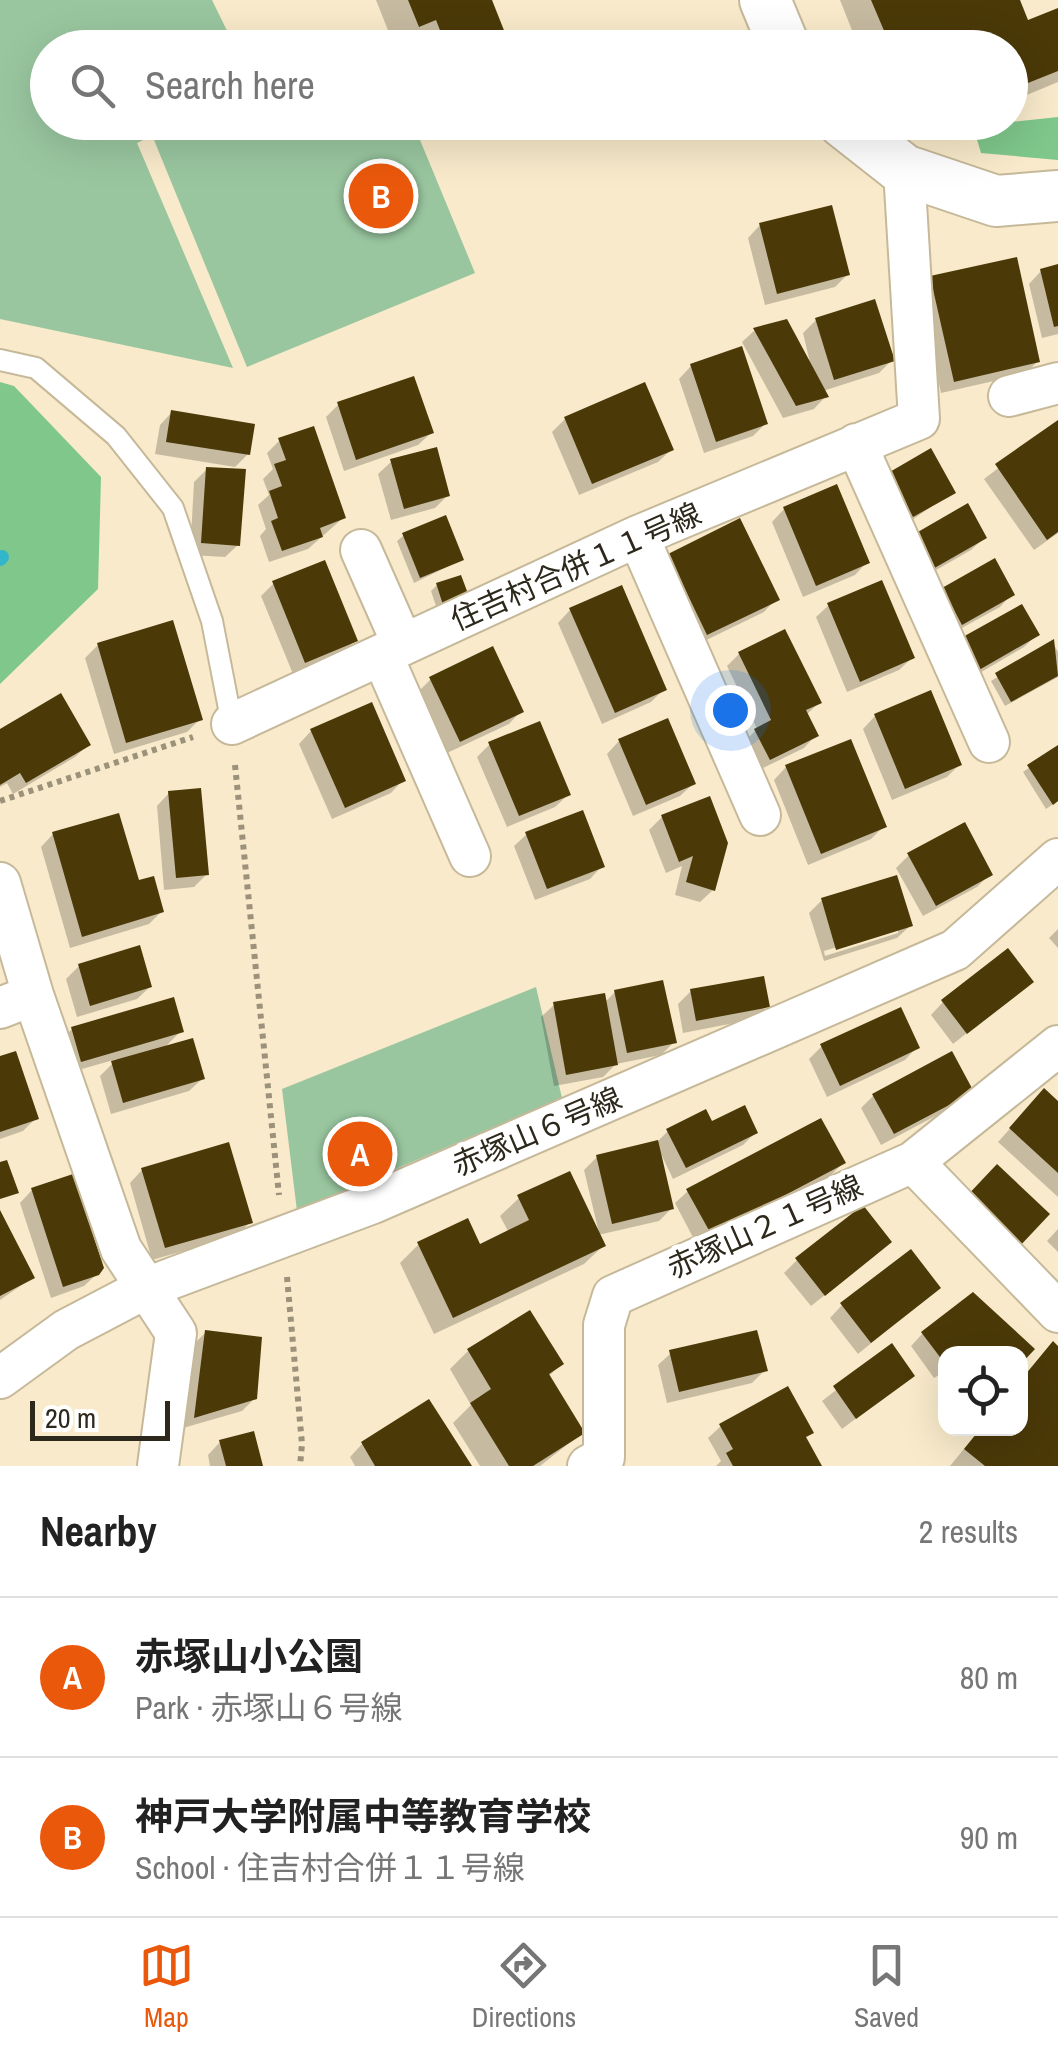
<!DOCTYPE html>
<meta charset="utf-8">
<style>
:root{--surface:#fff;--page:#f6f6f6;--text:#222;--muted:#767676;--line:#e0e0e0;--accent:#ea580c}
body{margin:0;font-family:"Archivo Narrow","Noto Sans JP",sans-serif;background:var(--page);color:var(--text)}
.controls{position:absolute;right:30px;bottom:30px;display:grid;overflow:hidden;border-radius:20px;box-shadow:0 10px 40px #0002}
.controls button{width:90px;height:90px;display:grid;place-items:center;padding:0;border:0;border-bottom:2px solid var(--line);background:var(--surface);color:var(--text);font:50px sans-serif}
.scale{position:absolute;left:30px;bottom:25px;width:140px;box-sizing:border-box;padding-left:10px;border:5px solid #2d281c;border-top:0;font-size:28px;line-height:35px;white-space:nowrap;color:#2d281c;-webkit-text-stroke:8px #fff;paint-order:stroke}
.you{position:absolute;left:730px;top:710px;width:35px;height:35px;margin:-25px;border:8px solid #fff;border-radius:50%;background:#1a73e8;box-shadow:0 0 0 15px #1a73e833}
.badge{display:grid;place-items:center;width:65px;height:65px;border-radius:50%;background:var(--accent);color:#fff;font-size:32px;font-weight:700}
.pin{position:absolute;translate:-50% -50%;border:5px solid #fff;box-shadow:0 2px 10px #0006}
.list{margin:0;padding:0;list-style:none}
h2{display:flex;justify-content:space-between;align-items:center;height:130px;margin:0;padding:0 40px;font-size:42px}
h2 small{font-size:32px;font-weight:400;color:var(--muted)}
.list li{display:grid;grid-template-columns:65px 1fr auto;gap:30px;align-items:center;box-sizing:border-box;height:160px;padding:0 40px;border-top:2px solid var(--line)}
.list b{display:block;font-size:38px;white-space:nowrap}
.list p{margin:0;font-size:32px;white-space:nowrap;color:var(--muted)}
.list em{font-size:32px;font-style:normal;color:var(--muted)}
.icon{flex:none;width:55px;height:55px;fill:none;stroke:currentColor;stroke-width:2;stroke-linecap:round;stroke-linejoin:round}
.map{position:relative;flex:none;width:1058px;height:1466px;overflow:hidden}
.search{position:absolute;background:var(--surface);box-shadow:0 10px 40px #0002;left:30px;right:30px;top:30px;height:110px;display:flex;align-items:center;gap:25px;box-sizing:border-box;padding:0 35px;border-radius:55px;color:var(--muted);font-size:38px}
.sheet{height:450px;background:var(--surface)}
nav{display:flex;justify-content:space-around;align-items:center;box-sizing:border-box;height:140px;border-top:2px solid var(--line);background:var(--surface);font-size:28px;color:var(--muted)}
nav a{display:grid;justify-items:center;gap:5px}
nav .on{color:var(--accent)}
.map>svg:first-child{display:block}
</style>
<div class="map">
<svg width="1058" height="1466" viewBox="0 0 1058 1466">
<rect width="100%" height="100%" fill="#f8eaca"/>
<!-- green -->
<path fill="#99c69f" d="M0 0H212L235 47 48 48V122L179 123 137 143 233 368 0 319Z
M196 123H413L475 273 247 367 154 140Z
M536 987 562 1098 297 1211 282 1089Z"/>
<!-- forest -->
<path fill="#7fc78b" d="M1058 117V160L981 153 973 126Z
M0 382 14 386 101 477 98 589 0 684Z"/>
<!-- shadow -->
<path fill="#0003" fill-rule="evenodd" d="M376 0H489L508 48H415L413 42 395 48Z
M840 0H1017L1026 23 1058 10V82L1010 102V48H859Z
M760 225 847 275 835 287 765 305 748 238Z
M1058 267V334L1042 338 1029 284 1041 271Z
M932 278 1037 362 1025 374 941 393 919 291Z
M816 320 892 360 879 373 823 391 826 396 814 409 783 418 742 342 755 330 812 371 803 333Z
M691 366 765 424 753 436 704 453 679 379Z
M338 405 431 433 418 445 344 471 326 417Z
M172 412 248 454 235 467 155 454 160 425Z
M565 419 671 450 658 462 579 495 552 432Z
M1058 423V533L1034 550 984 479Z
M280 440 343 518 308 549 269 562 260 536 266 529 258 505 269 495 263 479 273 469 267 453Z
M391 462 448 495 435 508 391 520 378 474Z
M207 469 238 545 225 557 190 555 194 482Z
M877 487 953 492 900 528Z
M784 509 867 562 855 575 803 597 772 522Z
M403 536 461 560 414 583 397 541Z
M984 538 971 550 917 581 900 550Z
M669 556 776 599 764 612 694 646 656 568Z
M274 583 355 640 343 653 293 674 261 596Z
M437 585 467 598 438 612 431 591Z
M944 590 1012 594 1000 607 949 635 931 602Z
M829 605 912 658 899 670 847 692 816 617Z
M570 610 664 689 651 702 602 724 558 623Z
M1037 635 1024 647 966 681 950 652Z
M1053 643 1058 652V677L1005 706 991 681Z
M98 645 200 719 187 732 114 754 85 658Z
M739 654 819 703 806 715 816 735 804 748 757 771 743 743 757 729 727 666Z
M431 679 521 711 509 724 447 753 418 692Z
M875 716 959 765 947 777 892 800 863 729Z
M311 731 403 780 391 793 332 819 299 744Z
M0 732 88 745 75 757 13 794 7 783 0 787Z
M619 741 693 784 680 796 633 816 607 754Z
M490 744 568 795 555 807 507 827 477 757Z
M1058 748V801L1046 809 1023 772Z
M786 767 884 826 871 839 808 865 774 780Z
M169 793 207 874 194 887 164 890 157 806Z
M709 799 713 890 700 902 675 895 682 866 666 873 649 830 662 817Z
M53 834 137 883 161 912 149 924 70 948 41 847Z
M527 834 602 866 590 879 535 900 514 846Z
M909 855 990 874 977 887 923 916 896 868Z
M822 900 910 926 897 938 824 961 809 913ZM898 928V933L825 956 824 951Z
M1058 929V948L1049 938Z
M79 966 150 987 137 999 77 1017 66 979Z
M1031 982 953 1044 931 1015 943 1002Z
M691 991 767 1006 755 1019 683 1033 678 1004Z
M615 992 674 1042 661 1055 616 1064 603 1077 554 1086 541 1017 554 1005 604 1003Z
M72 1029 181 1031 163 1049 202 1079 189 1091 111 1114 100 1076 117 1059 68 1073 59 1042Z
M822 1046 917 1047 905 1060 827 1097 809 1059Z
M0 1059 36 1118 23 1131 0 1139Z
M971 1091 958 1104 881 1145 861 1108 873 1096Z
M1032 1104H1058V1197L998 1142Z
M711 1124 755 1133 743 1145 673 1179 661 1154 671 1209 659 1221 598 1235 603 1246 584 1264 434 1334 400 1263 419 1244 479 1247 509 1233 500 1216 519 1198 599 1233 584 1170 597 1157 656 1143 668 1131Z
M843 1163 830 1176 697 1245 675 1203 688 1191Z
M142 1170 250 1222 238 1235 152 1260 130 1183Z
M32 1190 98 1273 84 1286 51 1298 20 1203Z
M0 1216 32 1278 0 1300Z
M1058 1229V1252L1047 1241Z
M877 1254 811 1306 784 1273 797 1260Z
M938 1288 858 1354 830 1318 842 1305Z
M529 1313 561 1364 548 1377 582 1433 540 1466H480L453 1423 471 1405 450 1369 468 1351Z
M206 1332 255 1398 242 1411 183 1428 193 1345Z
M923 1333 1031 1349 1020 1354H946V1371L934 1378 911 1346Z
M1053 1345 1058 1349V1466H950L981 1428H1020V1380Z
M891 1347 912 1376 842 1429 822 1401Z
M671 1353 765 1370 752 1383 667 1403 658 1365Z
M428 1402 469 1466H355L350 1457 362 1444Z
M721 1426 804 1439 819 1466H716L721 1461 708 1438Z
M220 1442 261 1466H210L208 1455Z"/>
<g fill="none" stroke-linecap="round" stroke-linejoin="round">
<!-- stream -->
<path stroke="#33b6ca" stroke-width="14" d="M0 559 2 557"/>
</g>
<!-- building -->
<path fill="#4b3908" d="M408 0H492L511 48H435L445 43 436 20 419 27Z
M871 0H1020L1028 20 1058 8V71L1010 90V48H920L913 30 888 40Z
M832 205 850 275 777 294 759 223Z
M1017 257 1040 362 954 382 930 276Z
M1058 264V326L1054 327 1040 269Z
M875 299 895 361 834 380 815 318Z
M787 319 829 397 796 406 753 328Z
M742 346 768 424 716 442 690 364Z
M414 376 434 433 356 460 337 402Z
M645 382 674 450 592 484 564 417Z
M171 410 255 424 250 455 166 442Z
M1058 420V532L1047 540 995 464Z
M314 426 346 518 320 528 323 537 282 551 271 521 278 518 269 491 282 486 274 464 286 460 278 438Z
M437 447 450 496 404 509 390 459Z
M931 448 956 493 913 517 888 473Z
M206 467 246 469 240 546 201 543Z
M837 484 870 563 816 586 783 507Z
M968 503 987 538 931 570 911 536Z
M446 515 464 560 420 578 402 533Z
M740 518 780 600 707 635 668 554Z
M995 558 1015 595 962 625 942 588Z
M325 560 358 641 305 663 272 581Z
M461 575 470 599 444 608 436 583Z
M882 580 915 658 860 682 827 603Z
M622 585 667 690 615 713 569 608Z
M1022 604 1040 635 979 670 961 638Z
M173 620 203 720 126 743 97 643Z
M785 629 822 703 806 710 819 736 770 760 754 729 771 720 738 652Z
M1054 639 1058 676 1011 702 995 673Z
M493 646 524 712 460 742 429 677Z
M931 690 962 765 905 789 874 714Z
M61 693 91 745 26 783 20 773 0 785V729Z
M372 702 406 781 345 808 310 729Z
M668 718 696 784 646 805 618 739Z
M540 721 571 795 519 816 488 742Z
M851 739 887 827 821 854 785 765Z
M1058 745V801L1053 805 1027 765Z
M201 788 209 875 176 878 168 791Z
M710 796 728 843 715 891 686 882 693 856 679 862 661 815Z
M583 810 605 867 547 889 525 832Z
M119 813 139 880 154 876 164 912 82 937 52 832Z
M965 822 993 875 936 906 907 853Z
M897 875 913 926 836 950 821 898Z
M140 945 152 987 90 1006 78 964Z
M1008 948 1034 982 967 1034 941 1000Z
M764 976 770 1007 696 1021 690 989Z
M663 980 677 1043 627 1053 614 990Z
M605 993 618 1065 566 1075 553 1002Z
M174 997 184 1032 81 1062 71 1027Z
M901 1007 920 1048 840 1086 820 1044Z
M193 1038 205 1079 123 1103 111 1061Z
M16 1051 39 1119 0 1132V1056Z
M952 1051 974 1092 894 1134 872 1094Z
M1044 1088 1058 1101V1173L1009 1128Z
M745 1105 758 1133 686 1168 666 1129 706 1109 712 1121Z
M821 1118 846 1163 711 1234 686 1189Z
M658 1140 674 1209 612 1224 596 1155Z
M229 1142 253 1223 165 1248 141 1168Z
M7 1160 19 1193 0 1199V1162Z
M997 1164 1050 1214 1018 1248 964 1199Z
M570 1171 606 1246 453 1318 417 1242 468 1218 480 1244 529 1220 517 1195Z
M73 1174 104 1268 99 1275 63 1287 31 1188Z
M863 1205 892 1242 825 1296 795 1258Z
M0 1210 35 1278 0 1296Z
M911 1249 941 1288 871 1343 840 1303Z
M973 1292 1035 1349 1020 1365V1354L974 1351 946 1354V1365L921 1332Z
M530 1310 564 1364 549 1374 585 1433 533 1466H509L470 1403 491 1389 467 1349Z
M205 1330 262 1337 257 1399 194 1418Z
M757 1330 768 1371 679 1392 669 1350Z
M1053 1341 1058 1346V1466H985L964 1449 981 1428H1020V1381Z
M892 1343 915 1376 856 1419 833 1386Z
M788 1386 814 1433 806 1437 822 1466H733L726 1453 733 1449 719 1424Z
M429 1399 472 1466H375L361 1442Z
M254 1431 263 1466H226L219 1440Z"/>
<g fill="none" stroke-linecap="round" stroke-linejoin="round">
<!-- service casing -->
<g stroke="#c6b99a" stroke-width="24">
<path id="service" d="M0 360 36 368 116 436 173 508 212 621 232 724"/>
</g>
<!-- minor casing -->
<g stroke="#c6b99a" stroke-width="44">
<path id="minor" d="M1009 396 1058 383
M856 444 989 742
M638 536 760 815
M361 550 403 645
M382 655 470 856
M232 724 638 536 919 419 904 170
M0 883 33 995 121 1249 176 1333 158 1466
M0 1008 33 995
M913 1162 1058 1312
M0 1378 66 1330 146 1288 373 1203 955 950 1058 859
M588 1466 604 1457V1325L613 1296 913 1162 1058 1046"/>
</g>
<!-- tertiary casing -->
<g stroke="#c6b99a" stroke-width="54">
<path id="tertiary" d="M765 0 785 48
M843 122 904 170 996 201 1058 196"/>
</g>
<!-- path -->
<path stroke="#9c927b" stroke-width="6" stroke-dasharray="5 5" stroke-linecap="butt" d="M235 765 279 1195
M0 801 193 737
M287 1277 302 1444 300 1466"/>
<!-- service -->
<use href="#service" stroke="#fff" stroke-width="20"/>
<!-- minor -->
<use href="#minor" stroke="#fff" stroke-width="40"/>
<!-- tertiary -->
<use href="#tertiary" stroke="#fff" stroke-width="50"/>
</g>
<g text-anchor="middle" stroke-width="10" stroke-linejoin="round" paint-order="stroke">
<!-- street labels -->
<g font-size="30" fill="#2d281c" stroke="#fff">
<text transform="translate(576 567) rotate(-24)" y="10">住吉村合併１１号線</text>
<text transform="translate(537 1132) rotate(-23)" y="10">赤塚山６号線</text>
<text transform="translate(765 1227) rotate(-24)" y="10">赤塚山２１号線</text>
</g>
</g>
</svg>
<div class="controls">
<button><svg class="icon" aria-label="locate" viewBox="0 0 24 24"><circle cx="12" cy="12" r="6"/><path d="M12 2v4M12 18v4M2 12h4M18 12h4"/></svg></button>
</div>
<div class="scale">20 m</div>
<div class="you"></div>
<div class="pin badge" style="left:360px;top:1154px">A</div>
<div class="pin badge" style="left:381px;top:196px">B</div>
<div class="search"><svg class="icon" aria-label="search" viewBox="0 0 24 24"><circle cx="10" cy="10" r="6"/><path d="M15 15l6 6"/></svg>Search here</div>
</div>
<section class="sheet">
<h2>Nearby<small>2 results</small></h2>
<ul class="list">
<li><span class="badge">A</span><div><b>赤塚山小公園</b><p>Park · 赤塚山６号線</p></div><em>80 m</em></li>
<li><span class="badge">B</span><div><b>神戸大学附属中等教育学校</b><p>School · 住吉村合併１１号線</p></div><em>90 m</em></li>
</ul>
</section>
<nav>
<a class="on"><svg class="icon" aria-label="map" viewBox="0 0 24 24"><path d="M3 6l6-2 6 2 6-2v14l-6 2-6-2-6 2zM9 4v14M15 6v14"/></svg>Map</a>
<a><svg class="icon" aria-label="directions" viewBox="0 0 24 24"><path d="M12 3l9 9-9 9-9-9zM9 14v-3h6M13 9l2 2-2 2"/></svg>Directions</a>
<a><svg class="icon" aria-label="saved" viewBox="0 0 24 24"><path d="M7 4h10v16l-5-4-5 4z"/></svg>Saved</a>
</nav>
